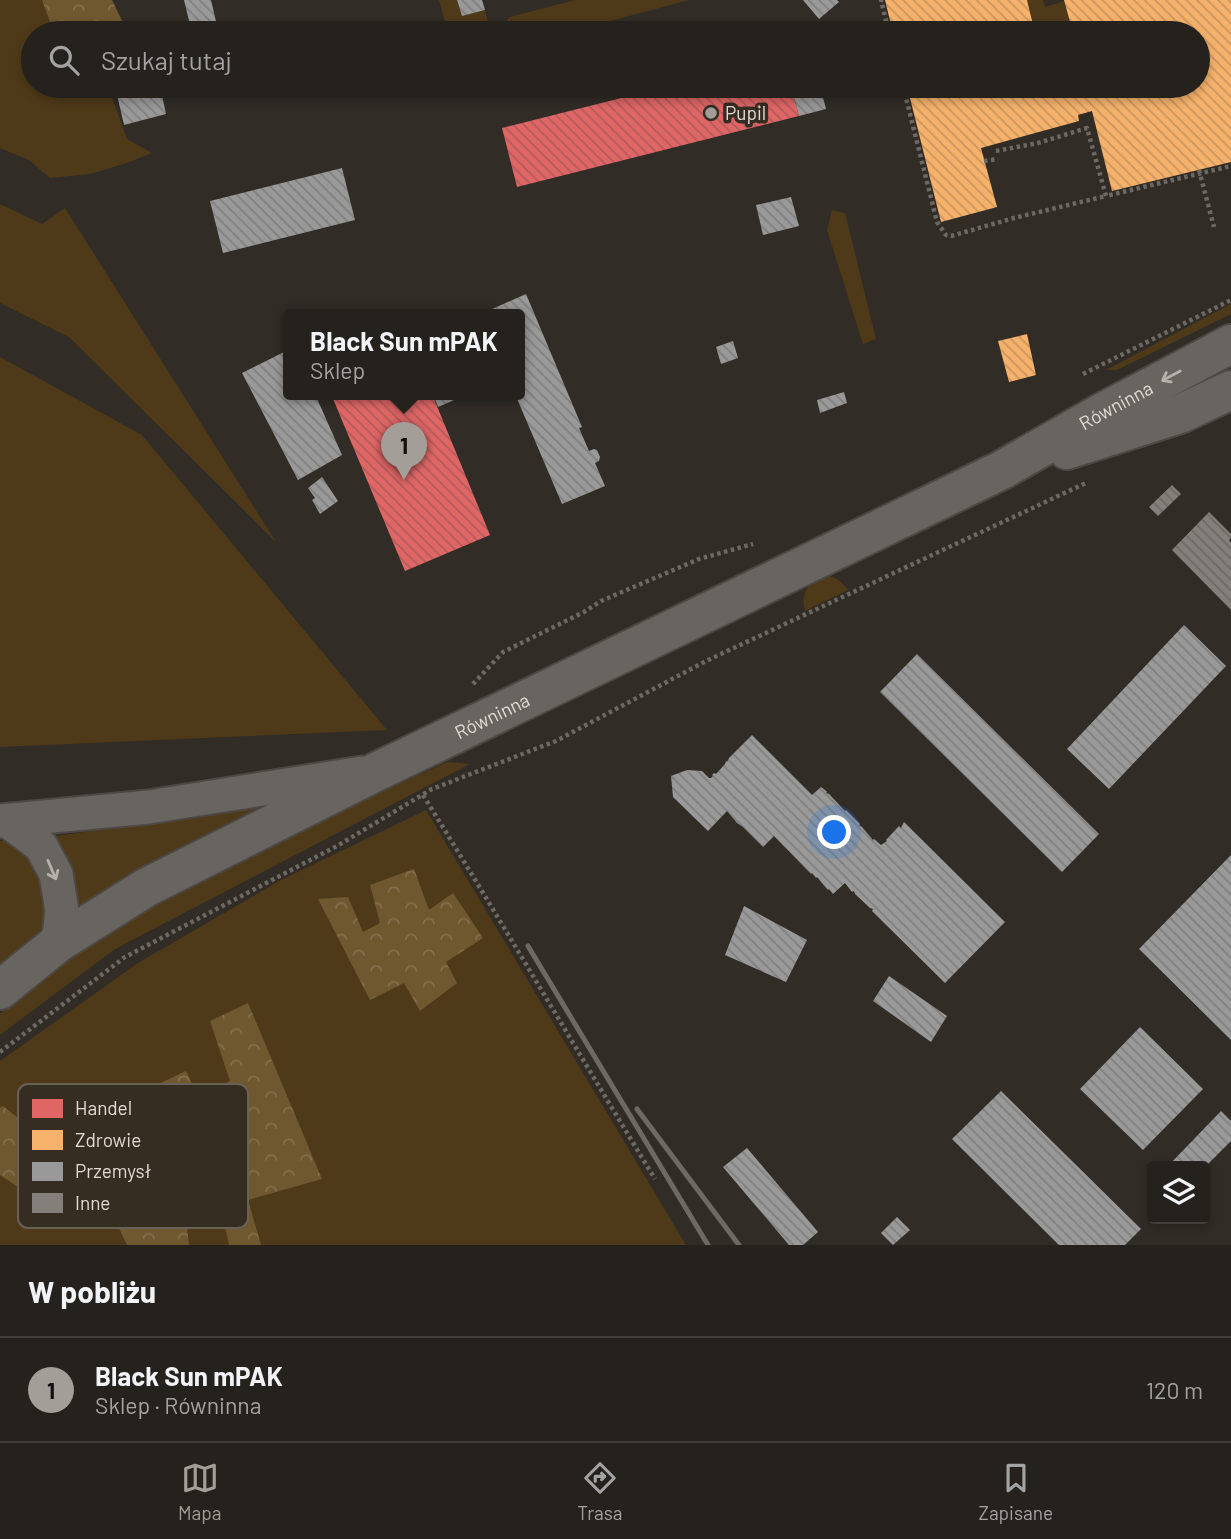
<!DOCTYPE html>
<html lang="pl">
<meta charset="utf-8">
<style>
:root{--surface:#25211c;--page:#2d2925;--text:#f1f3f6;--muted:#a3a3a3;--line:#423e3b;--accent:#a39e97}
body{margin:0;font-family:Barlow,sans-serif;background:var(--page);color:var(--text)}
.controls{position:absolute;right:21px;bottom:21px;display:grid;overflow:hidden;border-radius:7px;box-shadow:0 4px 10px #0003}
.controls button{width:63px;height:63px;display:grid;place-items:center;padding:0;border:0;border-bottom:2px solid var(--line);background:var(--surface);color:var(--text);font:35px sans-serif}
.you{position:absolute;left:835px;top:833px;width:24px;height:24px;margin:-18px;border:5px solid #fff;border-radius:50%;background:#1a73e8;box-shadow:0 0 0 10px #1a73e833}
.badge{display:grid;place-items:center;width:46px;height:46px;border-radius:50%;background:var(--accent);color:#111;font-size:23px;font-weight:700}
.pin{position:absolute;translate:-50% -58px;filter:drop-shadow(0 2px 4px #0008)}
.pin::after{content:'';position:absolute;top:37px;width:24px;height:21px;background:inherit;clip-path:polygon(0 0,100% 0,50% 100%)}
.popup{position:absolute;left:283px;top:309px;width:242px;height:91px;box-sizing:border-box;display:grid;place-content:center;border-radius:7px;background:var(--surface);filter:drop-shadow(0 2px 5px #0005);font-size:23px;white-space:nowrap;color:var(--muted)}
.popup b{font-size:26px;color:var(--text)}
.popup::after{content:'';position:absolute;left:50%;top:100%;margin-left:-14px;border:14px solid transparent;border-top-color:var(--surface)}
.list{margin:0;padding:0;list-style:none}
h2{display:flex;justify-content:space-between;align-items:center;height:91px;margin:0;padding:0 28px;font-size:30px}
h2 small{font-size:23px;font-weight:400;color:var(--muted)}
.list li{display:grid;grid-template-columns:46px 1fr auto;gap:21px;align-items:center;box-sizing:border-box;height:105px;padding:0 28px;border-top:2px solid var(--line)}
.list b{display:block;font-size:26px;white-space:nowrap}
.list p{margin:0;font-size:23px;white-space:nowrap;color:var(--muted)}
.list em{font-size:23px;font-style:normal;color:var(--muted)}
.icon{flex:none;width:38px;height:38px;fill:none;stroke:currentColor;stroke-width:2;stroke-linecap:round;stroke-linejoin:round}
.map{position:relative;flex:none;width:1231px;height:1245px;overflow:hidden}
.search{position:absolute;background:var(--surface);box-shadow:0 4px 10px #0003;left:21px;right:21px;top:21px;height:77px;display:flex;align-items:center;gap:18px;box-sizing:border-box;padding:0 24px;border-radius:38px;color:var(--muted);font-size:26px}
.sheet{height:196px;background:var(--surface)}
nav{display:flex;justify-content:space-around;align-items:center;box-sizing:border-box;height:98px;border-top:2px solid var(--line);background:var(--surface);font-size:19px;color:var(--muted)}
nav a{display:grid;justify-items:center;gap:4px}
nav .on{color:var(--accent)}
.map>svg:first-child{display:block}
</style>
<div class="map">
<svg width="1231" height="1245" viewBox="0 0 1231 1245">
<defs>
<pattern id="forest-crowns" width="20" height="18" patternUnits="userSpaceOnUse" patternTransform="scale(1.75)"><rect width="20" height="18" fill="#6f5730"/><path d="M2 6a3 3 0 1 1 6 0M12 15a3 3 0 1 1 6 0" fill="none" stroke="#836f4d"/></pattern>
<pattern id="shops-back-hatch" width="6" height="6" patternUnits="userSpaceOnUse" patternTransform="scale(1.75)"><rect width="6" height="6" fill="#e06666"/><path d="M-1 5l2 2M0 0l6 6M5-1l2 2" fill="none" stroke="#b15b5b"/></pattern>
<pattern id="health-back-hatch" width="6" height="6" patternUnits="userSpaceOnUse" patternTransform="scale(1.75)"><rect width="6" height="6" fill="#f6b26b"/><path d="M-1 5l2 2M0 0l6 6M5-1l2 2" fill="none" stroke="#c99660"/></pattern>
<pattern id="industry-back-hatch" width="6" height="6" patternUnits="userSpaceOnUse" patternTransform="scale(1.75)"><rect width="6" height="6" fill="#999"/><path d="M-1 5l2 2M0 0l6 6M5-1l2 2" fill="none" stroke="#7f7f7e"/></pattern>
<pattern id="building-back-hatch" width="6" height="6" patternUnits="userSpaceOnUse" patternTransform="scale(1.75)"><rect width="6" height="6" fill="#847f7a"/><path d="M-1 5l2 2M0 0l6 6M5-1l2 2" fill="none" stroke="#6d6a66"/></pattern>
</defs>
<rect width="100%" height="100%" fill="#312c26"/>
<!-- grass -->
<path fill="#4e3a19" d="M0 0H42L50 22 63 33H33V86H108L127 139 152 153 127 163 90 174 50 178 29 160 0 148Z
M439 0H457L462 16 485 10 491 33H448Z
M575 0H689L566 33H508L506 25 507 20 510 17Z
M1027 0H1043L1045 7 1064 1 1073 33H1035Z
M0 204 42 224 65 208 276 542 69 337 0 303Z
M832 210 845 213 876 339 863 344 827 230Z
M1231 304V314L1117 370H1106Z
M0 357 142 435 387 730 0 747Z
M826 576C837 577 841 581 848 590L805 611C800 590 808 585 826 576Z
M447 762 470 764 115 949 0 1035V1014L32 983 174 888Z
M263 806 77 911 56 836Z
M426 810 686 1245H0V1061L138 963 279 881Z
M13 840 33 856 47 897 45 920 37 937 0 969V841Z"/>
<!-- forest -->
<path fill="url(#forest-crowns)" d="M42 0H112L128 33H63L50 22Z
M414 869 429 910 453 893 483 938 446 962 457 983 420 1011 404 983 370 1000 318 899 348 897 363 932 380 923 370 885Z
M248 1003 322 1179 248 1200 261 1245H229L212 1166 181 1179 189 1245H127L92 1172 45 1205 0 1175V1108L3 1106 43 1138 186 1071 199 1099 230 1081 210 1021Z"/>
<!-- shops -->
<path fill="url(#shops-back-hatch)" d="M669 86H791L799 116 517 187 502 128Z
M331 394H432L490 535 405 571Z"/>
<!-- health -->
<path fill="url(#health-back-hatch)" d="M885 0H1027L1035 33H893Z
M1064 0H1231V162L1112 191 1092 111 1078 115 1079 121 981 148 997 207 941 222 907 86H1198V33H1073Z
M1027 334 1036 375 1009 382 998 341Z"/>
<!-- industry -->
<path fill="url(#industry-back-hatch)" d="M184 0H211L218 30 205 33H192Z
M457 0H482L485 10 462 16Z
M803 0H837L839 2 819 19Z
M115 86H160L166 114 124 125Z
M791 86H820L826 109 799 116Z
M342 168 355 220 223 253 210 201Z
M791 197 799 226 763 235 756 205Z
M526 294 582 427 579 428 589 451 594 449 597 450 600 457 599 461 595 463 605 486 562 504 515 394H520V314H481Z
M733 341 738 358 721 364 716 347Z
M288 350V394H315L342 455 298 480 242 373Z
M844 392 847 403 820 413 817 400Z
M433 394H468L438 407Z
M322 477 338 501 320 514 312 500 315 498 308 488Z
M1184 625 1226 666 1109 789 1067 749Z
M917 654 1099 834 1062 872 880 692Z
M752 735 812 795 821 787 825 790 827 792 826 793 829 794 845 811 846 810 860 824 859 825 862 827 873 840 874 839 881 845 887 841 886 840 899 826 901 828 904 822 1005 922 945 983 872 911 873 909 870 908 855 894 854 891 852 892 845 883 833 894 829 889 828 890 817 877 816 878 812 873 811 874 774 836 763 847 743 827 737 823 727 811 708 831 673 797 671 776 687 770 702 771 709 778H711L713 776 712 775 714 773 716 774 725 764 726 761 727 762 729 758Z
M1231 855V1040L1139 949Z
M744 906 807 940 786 982 725 955Z
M889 976 947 1016 931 1042 873 1001Z
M1140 1027 1203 1089 1143 1150 1080 1089Z
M1001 1091 1141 1229 1125 1245H1059L952 1139Z
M1221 1111 1231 1121V1141L1206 1166H1168Z
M747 1148 818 1232 803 1245H789L723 1167Z
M897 1217 910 1230 893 1245 881 1233Z"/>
<!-- building -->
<path fill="url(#building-back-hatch)" d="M1172 485 1181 494 1158 516 1149 507Z
M1209 512 1231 534V538L1229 540 1231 543V610L1172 550Z"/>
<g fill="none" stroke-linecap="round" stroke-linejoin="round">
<!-- street casing -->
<g stroke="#4d4843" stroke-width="37">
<path id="street" d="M0 821 149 807 362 773
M8 821 41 846 56 874 62 911 58 943"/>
</g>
<!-- secondary casing -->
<g stroke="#4d4843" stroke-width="42">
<g id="secondary">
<path d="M1067 450 1180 414 1231 390"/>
<path id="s1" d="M0 990 58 943 147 887 378 771 1002 470 1103 412 1231 344"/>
</g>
</g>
<!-- path -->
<path stroke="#6c6964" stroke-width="4.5" stroke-dasharray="3.5 3.5" stroke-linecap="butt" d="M883 0H881L889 33
M903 86 937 222 946 235 951 236 1014 218 1106 196
M996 151 1038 143 1087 128 1106 196 1231 166
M984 161 998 159
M1199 170 1214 227
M1083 374 1231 300
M473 684 503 652 584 612 601 601 699 559 753 544
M423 795C502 922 577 1051 655 1179
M0 1052 125 957 337 846 432 789 556 741 706 661 1088 482"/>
<!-- street -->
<use href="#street" stroke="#68645f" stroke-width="33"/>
<!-- secondary -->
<use href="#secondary" stroke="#68645f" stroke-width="38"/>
<!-- rail -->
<path stroke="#6d6965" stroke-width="5" d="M528 946 708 1245
M637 1109 739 1245"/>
</g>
<!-- one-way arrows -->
<defs><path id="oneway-shaft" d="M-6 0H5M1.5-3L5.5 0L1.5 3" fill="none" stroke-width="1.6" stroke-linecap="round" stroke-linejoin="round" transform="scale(1.75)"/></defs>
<g stroke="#b6b1ab">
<use href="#oneway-shaft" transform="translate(1171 376) rotate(152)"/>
<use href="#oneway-shaft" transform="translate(52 870) rotate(67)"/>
</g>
<!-- markers -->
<circle fill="#a39e97" stroke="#352d22" stroke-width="2.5" cx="711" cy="113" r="7"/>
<g text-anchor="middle" stroke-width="7" stroke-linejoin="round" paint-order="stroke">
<!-- poi labels -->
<g font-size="19" fill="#e0dbd4" stroke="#352d22" text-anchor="start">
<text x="725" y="120">Pupil</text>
</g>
<!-- street labels -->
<g font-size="19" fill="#e0dbd4" stroke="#352d22">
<text dy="7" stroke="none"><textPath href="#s1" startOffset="1262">Równinna</textPath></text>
<text dy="7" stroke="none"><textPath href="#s1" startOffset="565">Równinna</textPath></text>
</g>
</g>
<!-- legend -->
<rect x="18" y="1084" width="230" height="144" rx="10" fill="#352d22" stroke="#686157" stroke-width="2"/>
<rect x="32" y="1099" width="31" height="19" fill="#e06666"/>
<rect x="32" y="1130" width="31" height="20" fill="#f6b26b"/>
<rect x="32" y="1162" width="31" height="19" fill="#999"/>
<rect x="32" y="1193" width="31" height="20" fill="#847f7a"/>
<g font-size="19" fill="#e0dbd4">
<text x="75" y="1115">Handel</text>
<text x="75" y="1147">Zdrowie</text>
<text x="75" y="1178">Przemysł</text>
<text x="75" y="1210">Inne</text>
</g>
</svg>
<div class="controls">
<button><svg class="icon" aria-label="layers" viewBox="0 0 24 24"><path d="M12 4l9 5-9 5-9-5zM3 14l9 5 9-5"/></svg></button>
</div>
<div class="you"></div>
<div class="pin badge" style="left:404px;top:480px">1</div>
<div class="popup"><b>Black Sun mPAK</b>Sklep</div>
<div class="search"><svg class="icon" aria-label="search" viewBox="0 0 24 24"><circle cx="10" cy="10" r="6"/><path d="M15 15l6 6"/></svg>Szukaj tutaj</div>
</div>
<section class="sheet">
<h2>W pobliżu<small></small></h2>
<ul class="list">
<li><span class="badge">1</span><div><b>Black Sun mPAK</b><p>Sklep · Równinna</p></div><em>120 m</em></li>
</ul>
</section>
<nav>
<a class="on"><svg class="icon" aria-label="map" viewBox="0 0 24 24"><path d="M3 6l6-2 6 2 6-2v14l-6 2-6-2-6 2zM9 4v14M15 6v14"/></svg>Mapa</a>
<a><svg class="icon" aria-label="directions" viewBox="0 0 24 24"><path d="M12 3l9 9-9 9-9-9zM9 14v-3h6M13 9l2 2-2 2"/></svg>Trasa</a>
<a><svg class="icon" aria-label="saved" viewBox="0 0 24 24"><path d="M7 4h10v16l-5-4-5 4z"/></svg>Zapisane</a>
</nav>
